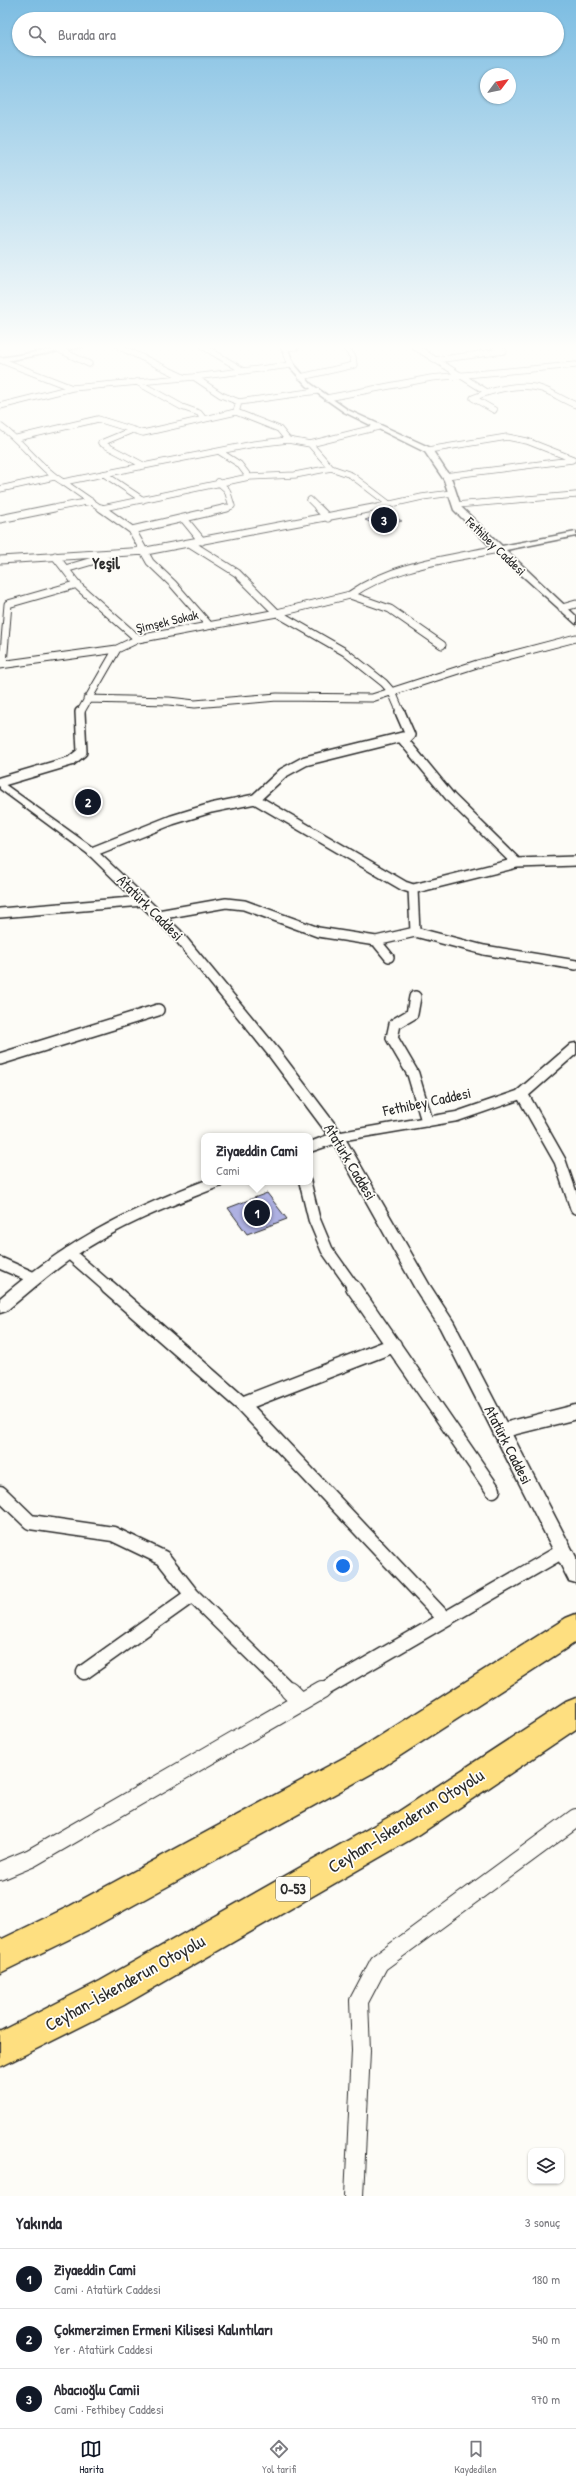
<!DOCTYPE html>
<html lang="tr">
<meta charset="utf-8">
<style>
:root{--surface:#fff;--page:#f7f7f7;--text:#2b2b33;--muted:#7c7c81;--line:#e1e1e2;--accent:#111827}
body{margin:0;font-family:"Patrick Hand",sans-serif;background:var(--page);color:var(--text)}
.controls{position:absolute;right:12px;bottom:12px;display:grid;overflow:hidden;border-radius:8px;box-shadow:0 1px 3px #0004}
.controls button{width:36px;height:36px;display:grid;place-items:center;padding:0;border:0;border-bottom:1px solid var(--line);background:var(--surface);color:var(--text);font:20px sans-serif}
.compass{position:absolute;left:480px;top:68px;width:36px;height:36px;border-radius:50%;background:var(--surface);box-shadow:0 1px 3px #0004;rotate:58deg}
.you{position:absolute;left:343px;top:1566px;width:14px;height:14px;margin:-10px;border:3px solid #fff;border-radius:50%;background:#1a73e8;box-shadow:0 0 0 6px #1a73e833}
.badge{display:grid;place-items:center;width:26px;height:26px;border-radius:50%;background:var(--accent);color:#fff;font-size:13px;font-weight:700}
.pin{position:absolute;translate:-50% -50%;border:2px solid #fff;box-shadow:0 1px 4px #0006}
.popup{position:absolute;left:201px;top:1133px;width:112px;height:52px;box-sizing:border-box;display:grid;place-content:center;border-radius:8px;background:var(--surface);filter:drop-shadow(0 1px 3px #0005);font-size:13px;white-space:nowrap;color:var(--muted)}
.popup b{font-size:15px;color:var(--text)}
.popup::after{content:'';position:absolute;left:50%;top:100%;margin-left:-8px;border:8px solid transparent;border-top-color:var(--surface)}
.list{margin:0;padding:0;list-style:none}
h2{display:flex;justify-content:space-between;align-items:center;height:52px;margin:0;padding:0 16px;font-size:17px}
h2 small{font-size:13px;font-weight:400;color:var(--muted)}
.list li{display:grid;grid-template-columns:26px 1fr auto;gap:12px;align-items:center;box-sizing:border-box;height:60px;padding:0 16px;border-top:1px solid var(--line)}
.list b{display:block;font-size:15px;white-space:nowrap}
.list p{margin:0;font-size:13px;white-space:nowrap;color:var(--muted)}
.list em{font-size:13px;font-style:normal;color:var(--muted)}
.icon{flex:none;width:22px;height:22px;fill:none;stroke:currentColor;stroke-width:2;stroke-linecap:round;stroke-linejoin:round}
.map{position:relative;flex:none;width:576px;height:2196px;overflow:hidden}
.search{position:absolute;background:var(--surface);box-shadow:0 1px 3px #0004;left:12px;right:12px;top:12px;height:44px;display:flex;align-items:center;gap:10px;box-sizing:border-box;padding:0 14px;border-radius:22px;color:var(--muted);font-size:15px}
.sheet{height:232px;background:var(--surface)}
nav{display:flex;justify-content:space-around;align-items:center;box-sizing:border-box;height:56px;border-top:1px solid var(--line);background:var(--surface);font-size:11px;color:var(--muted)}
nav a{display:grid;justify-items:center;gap:2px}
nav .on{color:var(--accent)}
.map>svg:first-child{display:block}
</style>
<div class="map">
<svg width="576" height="2196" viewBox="0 0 576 2196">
<rect width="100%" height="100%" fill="#fdfcf7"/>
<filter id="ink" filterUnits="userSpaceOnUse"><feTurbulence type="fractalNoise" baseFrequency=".025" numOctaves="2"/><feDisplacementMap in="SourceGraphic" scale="8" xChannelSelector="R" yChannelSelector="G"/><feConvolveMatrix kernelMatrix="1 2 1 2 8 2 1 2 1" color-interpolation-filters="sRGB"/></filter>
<g filter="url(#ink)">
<!-- building -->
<path fill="#aeb1e2" stroke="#2b2b2b" d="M386 513 402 521 381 527 365 520Z
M267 1193 287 1219 247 1234 228 1208Z"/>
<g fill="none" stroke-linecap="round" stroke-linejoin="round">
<!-- minor-far5 casing -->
<g stroke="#2b2b2b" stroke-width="7">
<path id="minor-far5" d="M120 347 183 377
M204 347 244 371
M415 347 487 392
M284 348 296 347
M60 350 89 364
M0 360 72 388
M435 360 504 351 495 347
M301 377 354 365 353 357 345 347
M137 382 182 407 199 413 203 418
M327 398 431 378 576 365
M239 402 317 391
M0 406 72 388 194 377 291 365
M494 410 473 398C492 390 521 382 542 389 554 393 564 401 576 405
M236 412 279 429 288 440
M0 426C23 442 40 469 63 482
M378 427 310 444 331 468 351 475 389 504
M130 431 101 443 143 465
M17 438 98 419 143 433 236 412 239 402 221 395 194 377
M428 450 507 437 527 441 573 459
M220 452 239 464 249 477
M104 474 143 500
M445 476 572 460
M218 482 227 490 232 506 224 509
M0 489 54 477
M310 500 319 509
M456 505 576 495
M103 508 249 477 295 475 331 468
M49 509 91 501
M102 509 63 482 254 444 288 440 310 444
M369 509 422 497 452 493"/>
</g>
<!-- minor-far4 casing -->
<g stroke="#2b2b2b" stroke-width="9">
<path id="minor-far4" d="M101 508 132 530 150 562 173 584 208 624
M318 508 328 518
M0 519 54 508
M184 519 202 541
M132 530 227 508
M191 544 237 573 277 613 345 652 384 683 392 692 401 713
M55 556 79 587 138 639
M0 560 146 551 373 508
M65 569 106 557
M562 608 576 604
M442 645 390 609 350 595C392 565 449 559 498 549
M3 664 8 604 78 584
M0 665 117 649
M87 699 169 701 195 704 277 697 372 698 477 664 576 638
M80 713 117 649 138 639 277 613 350 595"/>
</g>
<!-- minor-far3 casing -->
<g stroke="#2b2b2b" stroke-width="12">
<path id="minor-far3" d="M400 712 410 735
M410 735 404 741 451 798 517 863
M0 782 71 761 82 752 80 712
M255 799 404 886 413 889 517 863 576 861
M92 852 172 820 211 808 255 799 283 773 305 761 410 735
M413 889 415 932
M0 913 143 901
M158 915 226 903 244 905 318 932 376 941 415 932 484 950 576 965
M376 941 389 957"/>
</g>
<!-- minor-far2 casing -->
<g stroke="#2b2b2b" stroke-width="14">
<path id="minor-far2" d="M415 997 412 1014 395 1024 392 1038 413 1074 427 1121
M0 1059 158 1010
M522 1094 560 1161 576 1208
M305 1182 314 1219 327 1250 354 1288
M69 1253 109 1288
M0 1263 34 1278"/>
</g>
<!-- minor-far1 casing -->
<g stroke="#2b2b2b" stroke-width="17">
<path id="minor-far1" d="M108 1287 242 1404 444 1618
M353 1287 493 1490
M242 1404 394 1345
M500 1431 576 1412
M0 1493 30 1522 113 1534 163 1558 192 1595 290 1691
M84 1672 192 1595
M321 1691 563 1551"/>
</g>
<!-- minor casing -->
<g stroke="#2b2b2b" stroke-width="20">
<path id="minor" d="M289 1690 300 1701
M0 1871 31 1858 322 1690
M354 2196 361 2051 359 2001 379 1963 576 1818"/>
</g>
<!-- tertiary casing -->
<g stroke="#2b2b2b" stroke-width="3">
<path id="tertiary" d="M67 347H82L0 362V358Z
M281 347H287L294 364 311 384 348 410 431 448 452 480 461 507 502 546 576 532V536L506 550 576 616V624L495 551 454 510 444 480 425 452 344 412 307 386 288 365Z
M0 781 96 850 180 930 279 1050 341 1132 456 1112 517 1091 571 1044 576 1043V1054L527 1097 458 1121 346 1140 429 1284 453 1321 576 1557V1583L569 1581 440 1328 417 1292 334 1144 310 1152V1142L328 1135 269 1056 172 936 88 854 0 789Z
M204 1181 223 1182 221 1186C170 1206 118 1226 72 1258 49 1274 28 1293 6 1311L0 1313V1298C66 1242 123 1212 204 1181Z"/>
</g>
<!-- motorway casing -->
<g stroke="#2b2b2b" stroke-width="3">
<path id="motorway" d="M576 1614V1642L378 1770 92 1928 0 1973V1940L70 1906 358 1750 566 1618Z
M576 1698V1729L420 1834 124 2005 0 2067V2032L100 1981 398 1812 566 1702Z"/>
</g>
<!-- minor-far5 -->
<use href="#minor-far5" stroke="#fdfcf7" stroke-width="5.5"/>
<!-- minor-far4 -->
<use href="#minor-far4" stroke="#fdfcf7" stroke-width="7"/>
<!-- minor-far3 -->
<use href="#minor-far3" stroke="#fdfcf7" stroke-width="9"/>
<!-- minor-far2 -->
<use href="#minor-far2" stroke="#fdfcf7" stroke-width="11"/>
<!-- minor-far1 -->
<use href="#minor-far1" stroke="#fdfcf7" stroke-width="14"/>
<!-- minor -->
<use href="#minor" stroke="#fdfcf7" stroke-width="18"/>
<!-- tertiary -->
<use href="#tertiary" fill="#fdfcf7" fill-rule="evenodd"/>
<!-- motorway -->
<use href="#motorway" fill="#fedf80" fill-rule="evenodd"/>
</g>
</g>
<!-- sky -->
<linearGradient id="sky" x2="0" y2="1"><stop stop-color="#7dbde2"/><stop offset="0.53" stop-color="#fefefb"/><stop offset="1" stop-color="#fefefb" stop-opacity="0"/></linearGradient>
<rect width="576" height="654" fill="url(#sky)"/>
<g text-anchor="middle" stroke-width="3.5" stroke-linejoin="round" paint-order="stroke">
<!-- far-street labels -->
<g font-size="13" fill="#2b2b2b" stroke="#fdfcf7">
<text transform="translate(496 546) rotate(44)" y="5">Fethibey Caddesi</text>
<text transform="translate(167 621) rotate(-13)" y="5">Şimşek Sokak</text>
</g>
<!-- shield labels -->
<rect fill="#fdfcf7" stroke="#6a6a68" stroke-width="1" x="276" y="1877" width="34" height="24" rx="3"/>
<g font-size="14" font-weight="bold" fill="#2b2b2b">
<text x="293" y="1894">O-53</text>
</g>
<!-- street labels -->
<g font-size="15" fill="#2b2b2b" stroke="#fdfcf7">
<text transform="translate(150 908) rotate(45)" y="5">Atatürk Caddesi</text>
<text transform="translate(427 1102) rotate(-12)" y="5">Fethibey Caddesi</text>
<text transform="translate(350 1162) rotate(59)" y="5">Atatürk Caddesi</text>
<text transform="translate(508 1445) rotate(63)" y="5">Atatürk Caddesi</text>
</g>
<!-- far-district labels -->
<g font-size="16" font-weight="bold" fill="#2b2b2b" stroke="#fdfcf7">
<text x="106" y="569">Yeşil</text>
</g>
<!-- near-street labels -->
<g font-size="18" fill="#2b2b2b" stroke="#fdfcf7">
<text transform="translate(406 1821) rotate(-32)" y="6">Ceyhan-İskenderun Otoyolu</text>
<text transform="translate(125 1983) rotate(-29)" y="6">Ceyhan-İskenderun Otoyolu</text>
</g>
</g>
</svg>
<div class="controls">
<button><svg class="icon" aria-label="layers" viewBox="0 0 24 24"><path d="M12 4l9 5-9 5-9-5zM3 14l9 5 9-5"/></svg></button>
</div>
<svg class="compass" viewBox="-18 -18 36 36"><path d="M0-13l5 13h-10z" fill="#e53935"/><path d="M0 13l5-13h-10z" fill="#7c7c81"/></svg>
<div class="you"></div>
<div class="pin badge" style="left:257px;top:1213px">1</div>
<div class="popup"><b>Ziyaeddin Cami</b>Cami</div>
<div class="pin badge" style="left:88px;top:802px">2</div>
<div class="pin badge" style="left:384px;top:520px">3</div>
<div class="search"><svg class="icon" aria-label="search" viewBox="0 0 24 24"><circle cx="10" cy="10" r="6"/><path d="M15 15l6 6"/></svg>Burada ara</div>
</div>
<section class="sheet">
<h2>Yakında<small>3 sonuç</small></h2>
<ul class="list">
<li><span class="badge">1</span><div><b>Ziyaeddin Cami</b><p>Cami · Atatürk Caddesi</p></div><em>180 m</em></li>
<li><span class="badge">2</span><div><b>Çokmerzimen Ermeni Kilisesi Kalıntıları</b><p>Yer · Atatürk Caddesi</p></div><em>540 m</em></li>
<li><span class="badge">3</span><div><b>Abacıoğlu Camii</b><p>Cami · Fethibey Caddesi</p></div><em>970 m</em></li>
</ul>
</section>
<nav>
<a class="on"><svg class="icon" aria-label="map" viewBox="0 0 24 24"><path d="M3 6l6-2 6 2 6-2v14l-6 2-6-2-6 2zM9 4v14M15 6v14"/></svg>Harita</a>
<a><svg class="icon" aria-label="directions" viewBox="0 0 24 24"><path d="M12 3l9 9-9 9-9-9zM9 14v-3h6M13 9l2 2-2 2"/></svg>Yol tarifi</a>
<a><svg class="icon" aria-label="saved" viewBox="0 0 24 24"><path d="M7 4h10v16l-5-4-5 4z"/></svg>Kaydedilen</a>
</nav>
